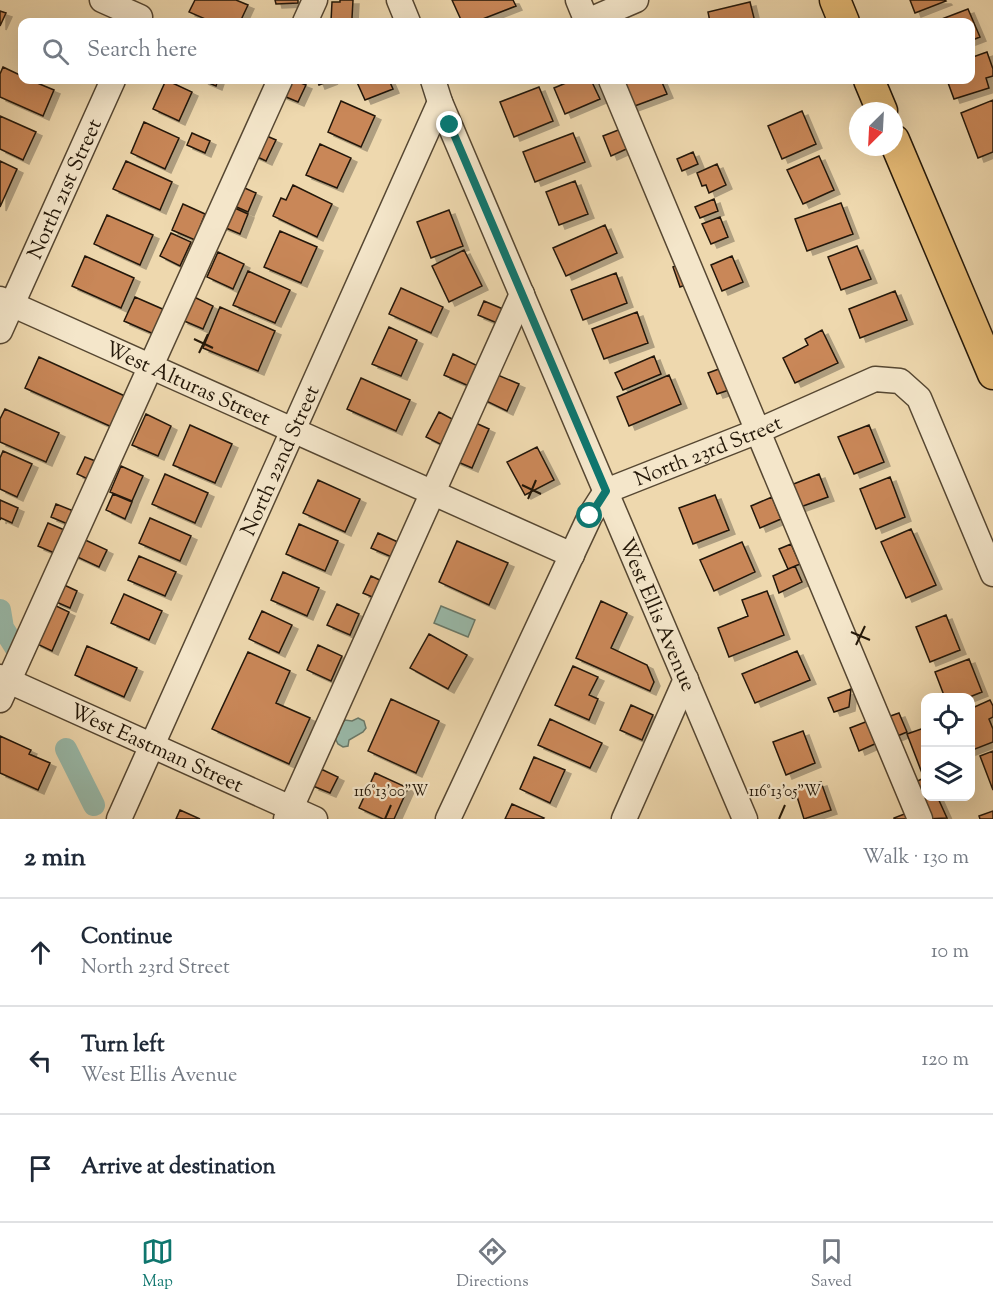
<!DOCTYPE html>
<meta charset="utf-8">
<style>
:root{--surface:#fff;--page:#f6f6f7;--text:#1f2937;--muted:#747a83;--line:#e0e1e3;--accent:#0f766e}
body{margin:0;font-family:"Sorts Mill Goudy",serif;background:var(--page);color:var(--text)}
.controls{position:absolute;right:18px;bottom:18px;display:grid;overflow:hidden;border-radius:12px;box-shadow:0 6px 24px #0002}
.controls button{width:54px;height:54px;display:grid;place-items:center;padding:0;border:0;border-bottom:2px solid var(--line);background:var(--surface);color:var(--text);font:30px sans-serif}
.compass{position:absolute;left:849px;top:102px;width:54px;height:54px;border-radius:50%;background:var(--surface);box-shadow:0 6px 24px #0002;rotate:204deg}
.stop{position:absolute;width:18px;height:18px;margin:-14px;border:4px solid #0f766e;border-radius:50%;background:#fff}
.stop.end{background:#0f766e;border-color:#fff;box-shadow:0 2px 6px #0008}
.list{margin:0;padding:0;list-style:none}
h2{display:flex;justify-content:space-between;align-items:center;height:78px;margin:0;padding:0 24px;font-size:26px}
h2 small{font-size:20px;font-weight:400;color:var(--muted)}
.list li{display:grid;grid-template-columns:39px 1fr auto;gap:18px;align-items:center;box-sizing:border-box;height:108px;padding:0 24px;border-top:2px solid var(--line)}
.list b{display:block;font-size:22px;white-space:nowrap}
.list p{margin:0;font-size:20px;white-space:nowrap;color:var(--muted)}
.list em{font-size:20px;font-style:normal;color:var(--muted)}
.icon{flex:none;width:33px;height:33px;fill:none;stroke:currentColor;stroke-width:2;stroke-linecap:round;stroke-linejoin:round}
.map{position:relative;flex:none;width:993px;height:819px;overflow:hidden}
.search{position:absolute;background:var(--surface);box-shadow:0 6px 24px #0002;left:18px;right:18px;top:18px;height:66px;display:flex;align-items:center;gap:15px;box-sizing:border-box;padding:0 21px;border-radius:12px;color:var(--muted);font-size:22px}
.sheet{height:402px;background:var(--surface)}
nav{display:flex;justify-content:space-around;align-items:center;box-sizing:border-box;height:84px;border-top:2px solid var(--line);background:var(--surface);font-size:16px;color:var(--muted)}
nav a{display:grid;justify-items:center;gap:3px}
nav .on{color:var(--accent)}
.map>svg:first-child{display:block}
</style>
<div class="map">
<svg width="993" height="819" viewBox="0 0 993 819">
<defs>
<filter id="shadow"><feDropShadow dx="6" dy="4" stdDeviation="0" flood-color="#0004"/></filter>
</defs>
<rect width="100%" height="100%" fill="#eed8ae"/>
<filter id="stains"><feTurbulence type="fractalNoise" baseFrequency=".00333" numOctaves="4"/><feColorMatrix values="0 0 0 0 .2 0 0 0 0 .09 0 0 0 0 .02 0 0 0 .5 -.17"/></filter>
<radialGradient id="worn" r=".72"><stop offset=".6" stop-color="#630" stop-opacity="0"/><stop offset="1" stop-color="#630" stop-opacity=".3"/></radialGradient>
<!-- water -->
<path fill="#99baaa" stroke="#6a7969" stroke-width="1.5" d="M441 606 475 620 468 637 434 623Z
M358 718 364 721 366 728 363 732 349 740 348 746 343 747 338 744 335 738 339 733 338 728 345 720 352 721Z"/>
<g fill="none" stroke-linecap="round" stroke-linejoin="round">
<!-- canal -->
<path stroke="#99baaa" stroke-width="22" d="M0 610 3 628 17 650
M66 749 94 805"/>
</g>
<!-- building -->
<path fill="#c98759" stroke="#231708" stroke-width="1.5" filter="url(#shadow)" d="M195 0H236L248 5 240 22H212L189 12Z
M275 0H298V3L276 4Z
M340 0H353L352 18 355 22H329L331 21 332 2H340Z
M452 0H513L516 6 475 22H462Z
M910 0H945L946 1 915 13Z
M750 2 755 22H710L708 12Z
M968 9 980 37 970 41V22H934Z
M0 11 6 13 0 26Z
M987 52 993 69V76L986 78 989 88 954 99 947 80H970V58Z
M3 67 22 76V80H30L54 90 43 116 0 97V74Z
M166 80 192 92 179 121 153 109Z
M202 80H218L216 86Z
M285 80H293L306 85 298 102 279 94Z
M317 80H332L319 85Z
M356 80H389L393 89 365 100Z
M573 80H591L600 99 565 114 554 88Z
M634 80H661L667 94 632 107 623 84Z
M539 87 553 121 514 137 500 102Z
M993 100V152L978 158 961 113Z
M341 101 375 116 361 147 328 132Z
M802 111 816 144 782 159 768 126Z
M0 116 36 132 23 160 0 149Z
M144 122 179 138 165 169 131 153Z
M626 127 633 146 611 156 603 136Z
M192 133 210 141 205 153 187 145Z
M573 133 585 162 535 182 523 152Z
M262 134 276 140 266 161 253 155Z
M320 144 351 158 337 188 306 175Z
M693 152 698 164 682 171 677 159Z
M819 156 834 190 803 204 787 170Z
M0 161 17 169 0 207Z
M126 161 172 182 160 210 113 189Z
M717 164 726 185 709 193 706 185 702 186 697 173Z
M575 181 588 214 559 225 546 192Z
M238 185 256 193 248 212 230 204Z
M293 185 332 204 317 237 273 216 281 198 286 200Z
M714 199 718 211 700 218 695 207Z
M841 203 853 234 807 251 795 219Z
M183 204 205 214 195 240 172 230Z
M228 205 248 214 240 234 219 225Z
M449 210 463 246 431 258 417 222Z
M107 215 153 235 140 265 94 244Z
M720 217 728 237 711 244 702 224Z
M605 225 617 253 566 276 553 248Z
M280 231 317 247 301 283 264 267Z
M171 233 191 242 180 266 160 256Z
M857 246 871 279 841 290 828 257Z
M464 250 482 286 449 302 432 266Z
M218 252 244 264 233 289 207 277Z
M85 256 134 278 121 308 72 286Z
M732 256 743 282 722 291 711 265Z
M683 263 691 283 680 287 673 267Z
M248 271 290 290 275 323 233 305Z
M616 273 627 303 583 320 571 290Z
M401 288 443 307 431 333 389 314Z
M895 291 907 320 860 338 849 309Z
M192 296 213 306 203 329 182 320Z
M135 297 167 311 156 335 124 321Z
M484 301 503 309 497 323 478 315Z
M220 307 275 331 258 371 203 348Z
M637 312 648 343 604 359 592 329Z
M389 327 417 340 401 376 372 364Z
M822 330 838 363 795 383 783 358 808 345 805 339Z
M453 354 480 367 471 387 444 375Z
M654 356 661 374 623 390 615 373Z
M39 357 127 397 114 428 25 388Z
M727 366 735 388 717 394 708 373Z
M493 373 519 384 507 411 482 399Z
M669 375 681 404 629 426 617 397Z
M361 378 410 400 396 431 347 409Z
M5 409 59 433 46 462 0 442V419Z
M439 412 456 421 444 446 426 437Z
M146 414 171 426 158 456 132 445Z
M469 420 489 429 472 468 451 459Z
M190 425 232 444 215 483 173 465Z
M869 425 884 462 854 474 838 437Z
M537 447 554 480 525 495 507 462Z
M3 451 32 464 17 497 0 489V458Z
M85 457 98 462 90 480 77 474Z
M121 466 143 476 132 501 110 492Z
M165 474 208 493 195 523 152 504Z
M819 474 828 497 795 509 786 487Z
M890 477 905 517 876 529 860 489Z
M318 480 360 499 345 532 303 513Z
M113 494 132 502 125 519 106 510Z
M715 495 729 530 693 544 679 508Z
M772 497 781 519 760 528 751 506Z
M0 500 18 508 12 523 1 518 0 520Z
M56 504 76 512 70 525 51 517Z
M150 518 191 536 180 561 139 543Z
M48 523 69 532 59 555 38 546Z
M299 524 338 541 325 571 286 554Z
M911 529 936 585 906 598 881 542Z
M378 533 400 543 394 558 371 548Z
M81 538 107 550 99 567 73 555Z
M457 541 508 563 489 605 439 582Z
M742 542 755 572 714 591 700 560Z
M791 544 800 564 788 569 779 549Z
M139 556 176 572 165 596 128 580Z
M795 566 802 582 779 593 773 576Z
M283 572 319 588 307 616 271 600Z
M371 576 384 582 377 599 363 593Z
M62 584 77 591 70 608 54 601Z
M767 591 784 635 729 657 718 628 748 616 742 600Z
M124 594 162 611 149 640 111 623Z
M601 601 627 613 611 648 647 665 654 682 650 691 576 658Z
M52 604 69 612 52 651 35 643Z
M337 604 359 614 350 635 327 625Z
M262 611 292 625 279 653 249 639Z
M946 615 960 650 930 662 916 627Z
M429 634 467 655 448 689 410 668Z
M318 645 342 656 331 681 307 670Z
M87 646 137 668 124 697 75 675Z
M797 651 810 680 755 703 742 674Z
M248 652 290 671 276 703 310 718 289 764 212 729Z
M969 659 982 692 967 698H945L935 672Z
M573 666 598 677 589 695 598 699 589 720 555 705Z
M851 689 849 707 834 712 828 698Z
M391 699 439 721 416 773 368 751Z
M990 700 993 706V717L989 719 993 729V742L970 751V709Z
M631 705 653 715 642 740 620 730Z
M899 713 907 732 890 739 882 719Z
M550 719 602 743 590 768 538 745Z
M868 721 877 743 859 751 850 728Z
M924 728 926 772 922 773 907 734Z
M803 731 815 763 786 775 773 742Z
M0 736 31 750 29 754 50 763 38 790 0 773Z
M993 751V790L980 756Z
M534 757 565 770 550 803 520 789Z
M321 769 338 777 330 793 313 786Z
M375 773 408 788 394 819H383L359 808Z
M926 777V796H937L947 818 925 819 909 785Z
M821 782 831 810 804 819 795 790Z
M512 804 544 818 543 819H505Z
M180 810 200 819H176Z
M993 811V819H980L979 816Z
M907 813 909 819H894V818Z"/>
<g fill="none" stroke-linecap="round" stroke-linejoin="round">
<!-- minor casing -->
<g stroke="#564732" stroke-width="27">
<g id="minor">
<path d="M102 0 140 17"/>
<path d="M399 0 408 22"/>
<path d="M578 0 587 22"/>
<path d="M305 22 315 0"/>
<path d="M585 22 636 0"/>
<path id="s1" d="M433 80 440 102 745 819"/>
<path d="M611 80 920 819"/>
<path id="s2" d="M0 299 572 555"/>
<path id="s3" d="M0 331 113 80"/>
<path id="s4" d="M0 677 315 819"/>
<path d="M0 700 280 80"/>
<path id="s5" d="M119 819 440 102"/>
<path d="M286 819 522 294"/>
<path id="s6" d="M448 819 590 516 606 491 758 431 875 379 900 381 919 398 993 574"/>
<path d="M624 819 686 679"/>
</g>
</g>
<!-- major casing -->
<g stroke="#231708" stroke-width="33">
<path id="major" d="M835 0 844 22
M869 80 882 111
M894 140 993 374"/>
</g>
<!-- minor -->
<use href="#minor" stroke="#f4e6ca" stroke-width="24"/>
<!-- major -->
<use href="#major" stroke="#e7bc77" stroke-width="30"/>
</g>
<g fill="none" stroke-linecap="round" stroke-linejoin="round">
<!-- route -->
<path stroke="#0f766e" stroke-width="8" d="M450 125 606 491 590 516"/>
</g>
<!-- ticks -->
<path fill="none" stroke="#231708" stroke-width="2" d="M194 339 213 348M199 353 208 334M522 485 541 494M528 499 536 480M851 632 870 640M856 645 865 626M385 819 391 805M779 819 785 805"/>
<g text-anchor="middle" stroke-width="4.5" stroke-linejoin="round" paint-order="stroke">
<!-- street labels -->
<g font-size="21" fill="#231708" stroke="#f4e6ca">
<text dy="7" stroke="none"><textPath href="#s3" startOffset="156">North 21st Street</textPath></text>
<text dy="7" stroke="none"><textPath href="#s2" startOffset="206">West Alturas Street</textPath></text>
<text dy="7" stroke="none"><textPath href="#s6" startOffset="474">North 23rd Street</textPath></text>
<text dy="7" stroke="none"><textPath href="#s5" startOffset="393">North 22nd Street</textPath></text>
<text dy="7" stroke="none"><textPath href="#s1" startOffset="580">West Ellis Avenue</textPath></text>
<text dy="7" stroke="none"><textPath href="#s4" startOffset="172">West Eastman Street</textPath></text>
</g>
</g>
<g font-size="15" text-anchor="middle" fill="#231708" stroke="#f4e6ca" stroke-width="4.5" stroke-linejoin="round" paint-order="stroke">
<text x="391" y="796">116°13'00"W</text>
<text x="785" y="796">116°13'05"W</text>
</g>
<rect width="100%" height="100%" filter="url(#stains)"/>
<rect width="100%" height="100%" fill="url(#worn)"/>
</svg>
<div class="controls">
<button><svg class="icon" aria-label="locate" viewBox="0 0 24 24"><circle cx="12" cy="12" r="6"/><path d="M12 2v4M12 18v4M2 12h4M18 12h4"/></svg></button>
<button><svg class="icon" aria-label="layers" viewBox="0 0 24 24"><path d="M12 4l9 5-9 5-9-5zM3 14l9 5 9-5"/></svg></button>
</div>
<svg class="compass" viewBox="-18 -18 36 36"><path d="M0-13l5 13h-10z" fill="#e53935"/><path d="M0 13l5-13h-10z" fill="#747a83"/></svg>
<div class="stop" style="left:590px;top:516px"></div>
<div class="stop end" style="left:450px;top:125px"></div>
<div class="search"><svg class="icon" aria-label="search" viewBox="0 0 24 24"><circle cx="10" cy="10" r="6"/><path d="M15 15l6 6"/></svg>Search here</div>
</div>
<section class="sheet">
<h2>2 min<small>Walk · 130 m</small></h2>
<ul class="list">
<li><svg class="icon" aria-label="ahead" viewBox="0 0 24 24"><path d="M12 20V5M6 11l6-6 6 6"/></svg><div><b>Continue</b><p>North 23rd Street</p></div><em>10 m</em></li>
<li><svg class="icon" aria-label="left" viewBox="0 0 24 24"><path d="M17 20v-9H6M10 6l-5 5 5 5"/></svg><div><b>Turn left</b><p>West Ellis Avenue</p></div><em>120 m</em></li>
<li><svg class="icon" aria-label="arrive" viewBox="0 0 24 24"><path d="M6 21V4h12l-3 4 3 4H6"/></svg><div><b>Arrive at destination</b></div></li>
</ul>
</section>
<nav>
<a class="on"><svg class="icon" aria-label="map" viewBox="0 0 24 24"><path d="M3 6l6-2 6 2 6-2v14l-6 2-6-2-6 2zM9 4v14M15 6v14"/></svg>Map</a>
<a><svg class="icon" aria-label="directions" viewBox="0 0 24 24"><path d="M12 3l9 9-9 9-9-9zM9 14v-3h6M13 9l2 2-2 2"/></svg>Directions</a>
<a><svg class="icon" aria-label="saved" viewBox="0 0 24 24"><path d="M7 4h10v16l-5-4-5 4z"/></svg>Saved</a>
</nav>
